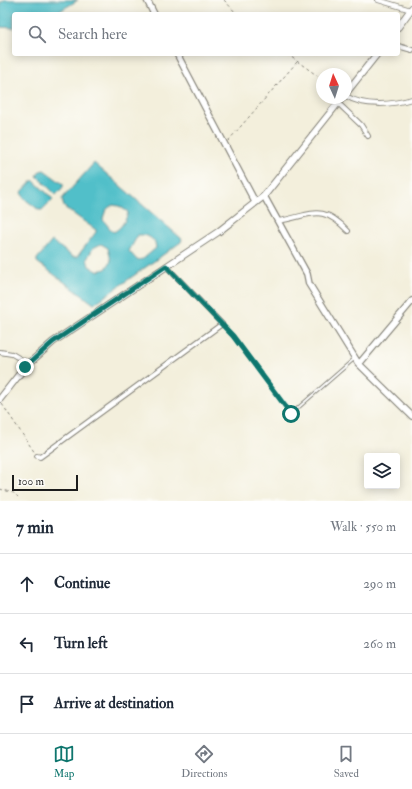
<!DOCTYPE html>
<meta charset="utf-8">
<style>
:root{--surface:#fff;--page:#f6f6f7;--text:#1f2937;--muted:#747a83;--line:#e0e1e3;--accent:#0f766e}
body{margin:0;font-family:"IM FELL Double Pica",serif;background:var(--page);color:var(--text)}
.controls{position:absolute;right:12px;bottom:12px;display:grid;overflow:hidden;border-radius:4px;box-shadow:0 2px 10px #0003}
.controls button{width:36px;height:36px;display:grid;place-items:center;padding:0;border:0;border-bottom:1px solid var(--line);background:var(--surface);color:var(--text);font:20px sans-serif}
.compass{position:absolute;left:316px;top:68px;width:36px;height:36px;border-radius:50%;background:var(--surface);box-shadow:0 2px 10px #0003;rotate:356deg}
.scale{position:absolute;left:12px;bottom:10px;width:66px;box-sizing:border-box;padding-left:4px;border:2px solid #1c1c1c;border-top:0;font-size:11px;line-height:14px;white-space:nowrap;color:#1c1c1c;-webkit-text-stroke:3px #fdfcf7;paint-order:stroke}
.stop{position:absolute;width:12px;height:12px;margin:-9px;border:3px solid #0f766e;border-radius:50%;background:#fff}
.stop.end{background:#0f766e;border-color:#fff;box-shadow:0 1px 4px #0008}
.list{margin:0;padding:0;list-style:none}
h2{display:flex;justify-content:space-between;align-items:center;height:52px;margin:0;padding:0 16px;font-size:17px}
h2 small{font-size:13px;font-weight:400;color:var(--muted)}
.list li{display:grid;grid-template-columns:26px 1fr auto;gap:12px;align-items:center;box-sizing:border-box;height:60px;padding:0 16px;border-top:1px solid var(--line)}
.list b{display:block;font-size:15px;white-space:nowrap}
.list em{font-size:13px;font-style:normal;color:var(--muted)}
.icon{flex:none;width:22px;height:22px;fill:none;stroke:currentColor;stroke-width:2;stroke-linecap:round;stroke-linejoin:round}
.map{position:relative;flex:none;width:412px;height:501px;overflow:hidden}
.search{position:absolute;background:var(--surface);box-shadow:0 2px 10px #0003;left:12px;right:12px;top:12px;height:44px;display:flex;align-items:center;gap:10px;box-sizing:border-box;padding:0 14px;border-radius:4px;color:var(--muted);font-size:15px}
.sheet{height:232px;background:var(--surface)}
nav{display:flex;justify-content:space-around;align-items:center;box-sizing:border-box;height:56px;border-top:1px solid var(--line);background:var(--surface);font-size:11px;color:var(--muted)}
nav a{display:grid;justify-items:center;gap:2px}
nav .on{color:var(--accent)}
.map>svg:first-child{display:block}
</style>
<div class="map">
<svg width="412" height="501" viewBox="0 0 412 501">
<rect width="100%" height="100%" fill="#fdfcf7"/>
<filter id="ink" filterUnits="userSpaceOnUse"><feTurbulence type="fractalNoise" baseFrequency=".025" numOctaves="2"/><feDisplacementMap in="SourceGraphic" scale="8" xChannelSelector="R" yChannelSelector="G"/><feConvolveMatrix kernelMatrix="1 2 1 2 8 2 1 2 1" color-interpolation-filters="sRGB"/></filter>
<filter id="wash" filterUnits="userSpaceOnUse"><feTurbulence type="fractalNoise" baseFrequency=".012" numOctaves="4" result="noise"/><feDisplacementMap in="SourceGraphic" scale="16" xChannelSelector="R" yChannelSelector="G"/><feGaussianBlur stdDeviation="0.9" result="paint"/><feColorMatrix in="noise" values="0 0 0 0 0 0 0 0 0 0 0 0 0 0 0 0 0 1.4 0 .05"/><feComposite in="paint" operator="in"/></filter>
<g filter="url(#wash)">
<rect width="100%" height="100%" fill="#f3efdc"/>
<!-- water -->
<path fill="#51bfc9" stroke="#366e72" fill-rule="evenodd" d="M5 0H78L55 14H14V28L0 27V3Z
M94 163 182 239 181 242 94 304 37 262V259L52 241 73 257H77L96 232V230L64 207 62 199ZM113 205 119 206 128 212C127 219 120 230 113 232L103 220C104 213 106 208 113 205ZM138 235C147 234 156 239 156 248L143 259 137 260 129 251ZM101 244 108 248 111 261 106 269 97 271 89 266 87 259 93 248Z
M44 170 63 184V187L56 195 37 176 40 171Z
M33 180 53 199 42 210H39L26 200 21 193Z"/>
</g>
<g filter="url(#ink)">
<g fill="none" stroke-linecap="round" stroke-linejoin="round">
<!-- lane casing -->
<g stroke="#88867c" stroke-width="4">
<path id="lane" d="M291 414 354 359"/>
</g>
<!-- street casing -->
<g stroke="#88867c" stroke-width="6">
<path id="street" d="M378 0 411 10
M398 46 412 50
M346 96C364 107 392 105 412 99
M338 103 361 125 368 136
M278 221C311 216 321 202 348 231
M0 352 12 354 29 364
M37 456 40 457 222 324 166 266"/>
</g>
<!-- secondary casing -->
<g stroke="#88867c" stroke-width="8">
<path id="secondary" d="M147 0 154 14
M177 54 255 202
M264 196 307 274 309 284 358 363 412 416
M359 364 412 301"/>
</g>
<!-- primary casing -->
<g stroke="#88867c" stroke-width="8">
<path id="primary" d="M398 27 412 8
M346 93 377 54
M0 399 25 367 53 342 218 232 264 196 342 98"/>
</g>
<!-- path -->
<path stroke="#88867c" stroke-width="1" stroke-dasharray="3 3" stroke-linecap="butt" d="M224 0 237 14
M287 54 322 79
M228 141 297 62
M225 327 289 412
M2 404 35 453
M0 489 14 493 18 497"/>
<!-- lane -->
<use href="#lane" stroke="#fff" stroke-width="2"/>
<!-- street -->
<use href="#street" stroke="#fff" stroke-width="4"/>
<!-- secondary -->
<use href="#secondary" stroke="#fff" stroke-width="5.5"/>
<!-- primary -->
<use href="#primary" stroke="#fff" stroke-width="6"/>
</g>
</g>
<g fill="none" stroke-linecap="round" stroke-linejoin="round" filter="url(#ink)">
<!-- route -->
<path stroke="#0f766e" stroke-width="5" d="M25 367 53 342 166 266 233 336 291 414"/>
</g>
</svg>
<div class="controls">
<button><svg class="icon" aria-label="layers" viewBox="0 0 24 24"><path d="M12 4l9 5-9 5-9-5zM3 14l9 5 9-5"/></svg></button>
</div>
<svg class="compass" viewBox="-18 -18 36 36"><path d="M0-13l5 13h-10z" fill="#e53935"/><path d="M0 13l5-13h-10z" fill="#747a83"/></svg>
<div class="scale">100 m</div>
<div class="stop" style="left:291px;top:414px"></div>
<div class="stop end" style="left:25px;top:367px"></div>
<div class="search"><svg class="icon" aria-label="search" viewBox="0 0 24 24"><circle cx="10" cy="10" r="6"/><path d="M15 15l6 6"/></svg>Search here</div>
</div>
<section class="sheet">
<h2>7 min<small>Walk · 550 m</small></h2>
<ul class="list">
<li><svg class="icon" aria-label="ahead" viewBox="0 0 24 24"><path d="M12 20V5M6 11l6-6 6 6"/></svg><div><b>Continue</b></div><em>290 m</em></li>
<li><svg class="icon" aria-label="left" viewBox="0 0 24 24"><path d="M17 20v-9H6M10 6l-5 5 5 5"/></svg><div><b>Turn left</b></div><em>260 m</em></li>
<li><svg class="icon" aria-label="arrive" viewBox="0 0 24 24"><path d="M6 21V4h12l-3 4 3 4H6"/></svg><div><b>Arrive at destination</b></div></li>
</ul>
</section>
<nav>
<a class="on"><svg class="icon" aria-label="map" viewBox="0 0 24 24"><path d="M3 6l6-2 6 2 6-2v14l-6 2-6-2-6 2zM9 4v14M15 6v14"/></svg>Map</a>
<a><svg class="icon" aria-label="directions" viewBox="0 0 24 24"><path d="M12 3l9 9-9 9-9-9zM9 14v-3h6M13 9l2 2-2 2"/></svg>Directions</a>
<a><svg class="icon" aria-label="saved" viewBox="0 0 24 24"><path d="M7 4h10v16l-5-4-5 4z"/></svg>Saved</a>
</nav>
